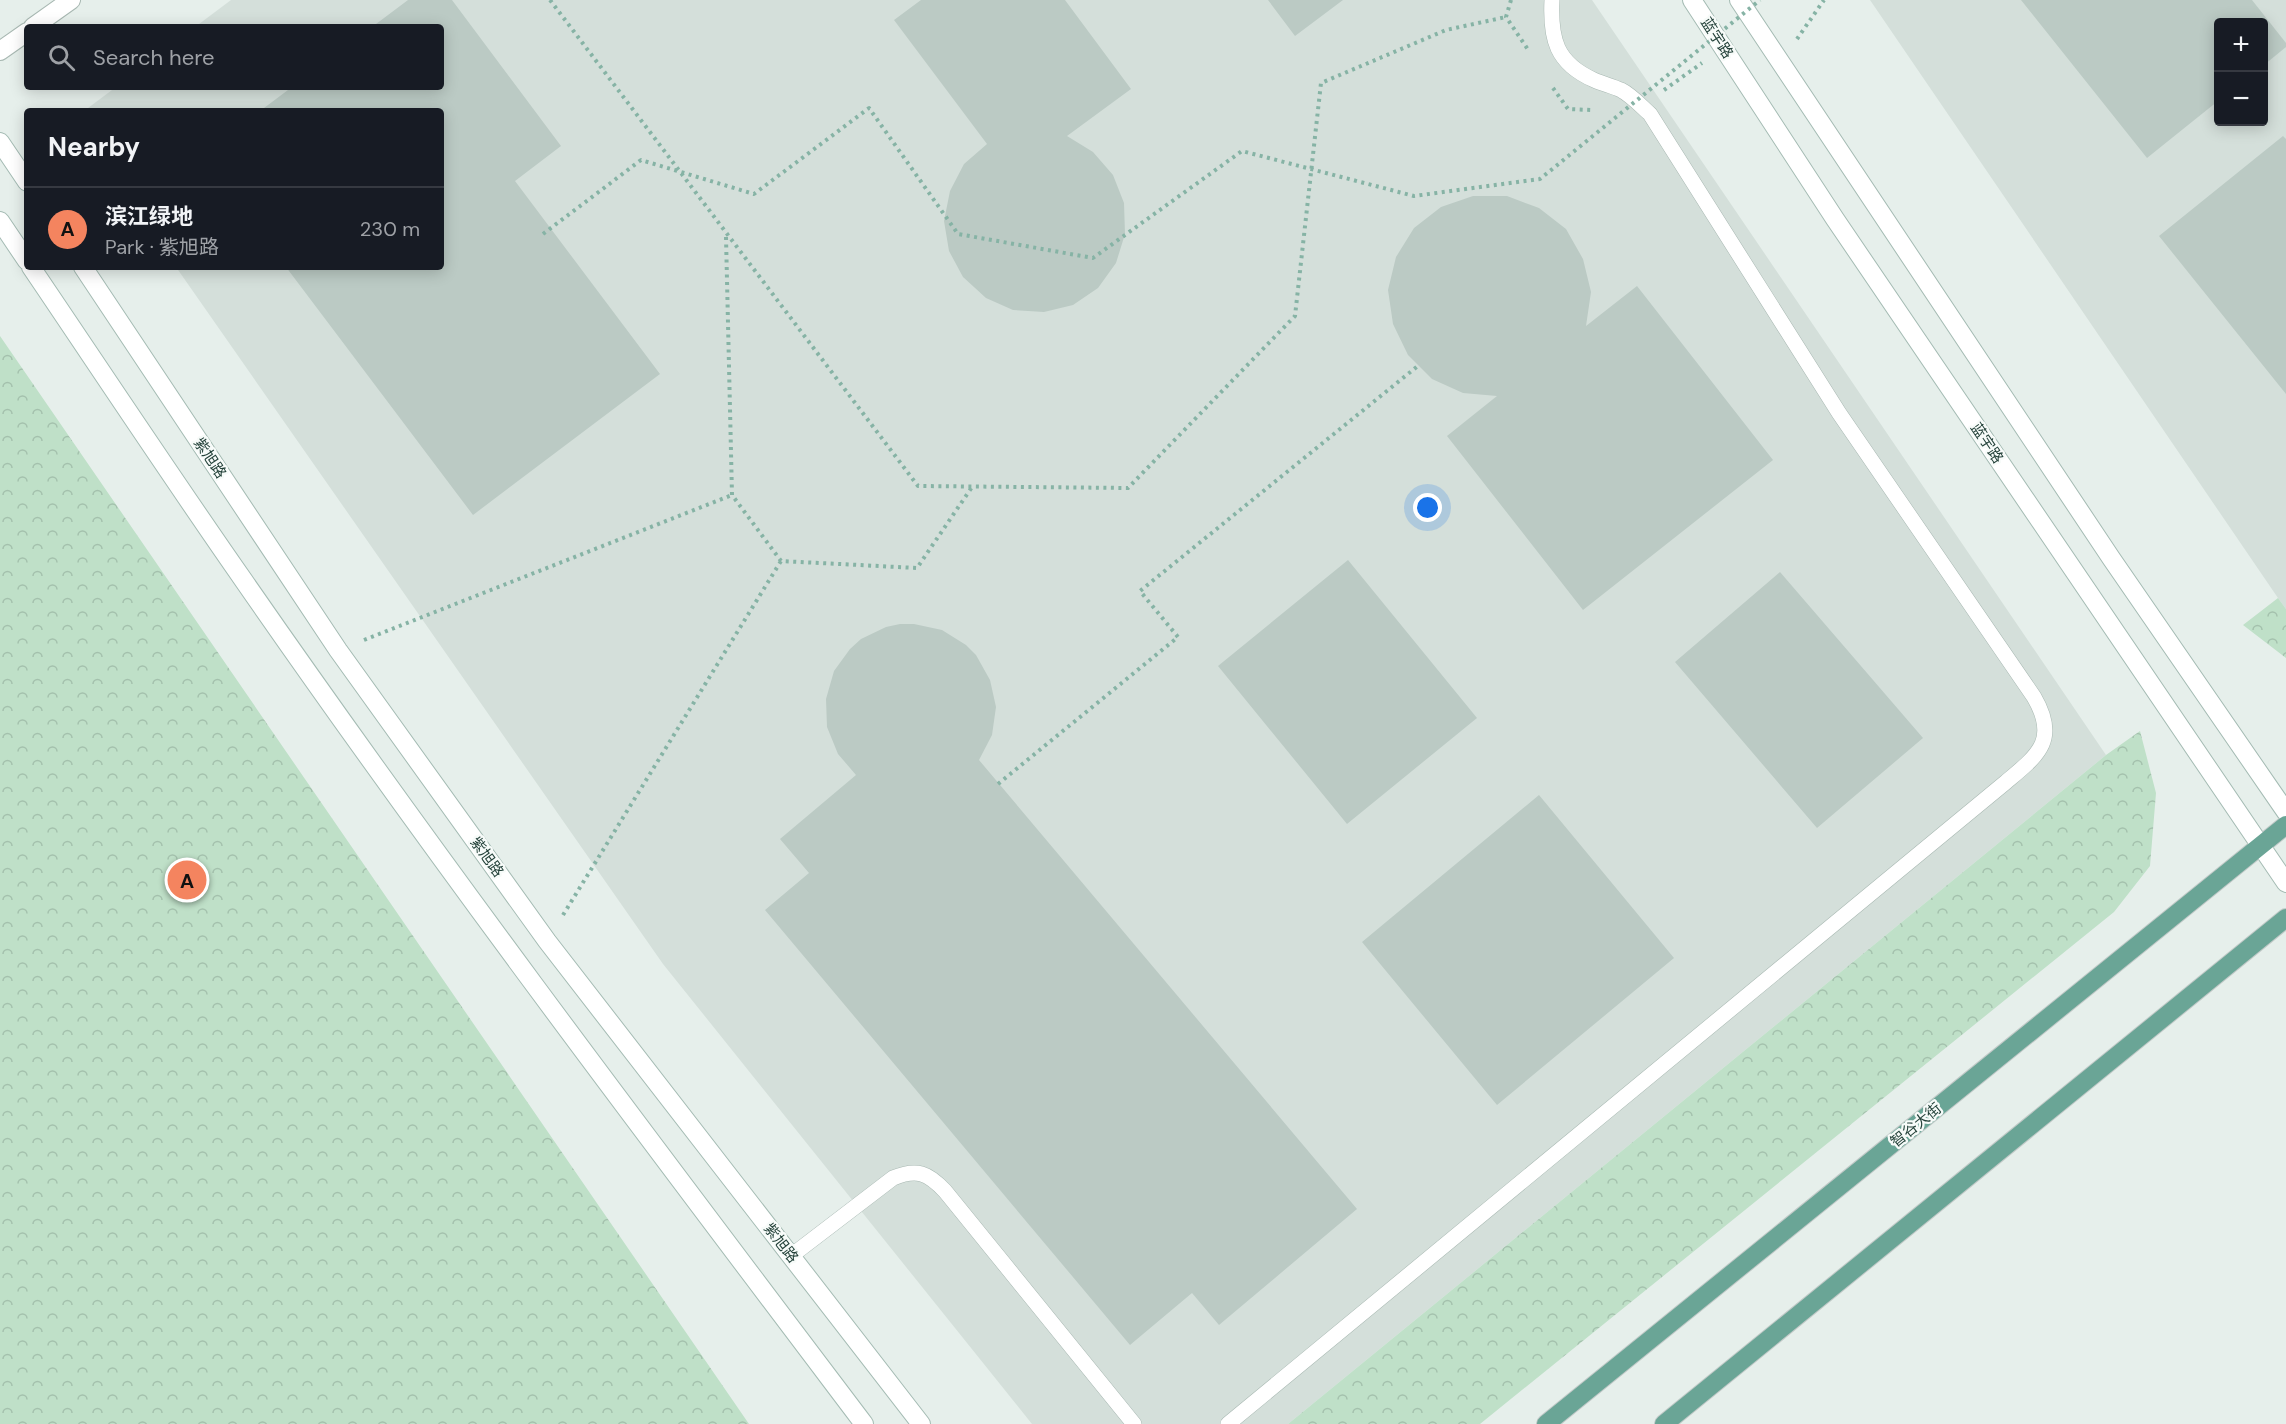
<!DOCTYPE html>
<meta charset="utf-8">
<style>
:root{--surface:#171b24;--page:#242831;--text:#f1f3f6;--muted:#9ea1a6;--line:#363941;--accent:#f4845f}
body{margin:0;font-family:"DM Sans","Noto Sans SC",sans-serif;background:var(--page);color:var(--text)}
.controls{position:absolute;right:18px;top:18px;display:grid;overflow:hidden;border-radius:6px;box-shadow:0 3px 15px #0003}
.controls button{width:54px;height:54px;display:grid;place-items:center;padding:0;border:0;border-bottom:2px solid var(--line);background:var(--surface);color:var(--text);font:30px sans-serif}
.you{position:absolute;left:1428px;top:508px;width:21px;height:21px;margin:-15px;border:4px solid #fff;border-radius:50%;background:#1a73e8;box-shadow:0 0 0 9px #1a73e833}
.badge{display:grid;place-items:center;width:39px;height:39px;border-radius:50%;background:var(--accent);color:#111;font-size:20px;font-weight:700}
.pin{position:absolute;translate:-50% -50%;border:3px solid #fff;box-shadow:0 2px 6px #0006}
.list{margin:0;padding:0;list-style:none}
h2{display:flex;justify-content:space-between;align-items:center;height:78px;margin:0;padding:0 24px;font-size:26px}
h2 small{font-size:20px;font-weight:400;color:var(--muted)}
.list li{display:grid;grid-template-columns:39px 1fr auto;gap:18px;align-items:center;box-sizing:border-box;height:84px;padding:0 24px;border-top:2px solid var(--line)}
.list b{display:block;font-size:22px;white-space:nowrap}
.list p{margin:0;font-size:20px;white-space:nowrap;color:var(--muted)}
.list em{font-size:20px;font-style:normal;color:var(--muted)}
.icon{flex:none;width:33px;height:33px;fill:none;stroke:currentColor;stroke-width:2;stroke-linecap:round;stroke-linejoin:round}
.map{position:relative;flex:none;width:2286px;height:1424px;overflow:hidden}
.search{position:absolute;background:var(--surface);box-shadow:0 3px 15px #0003;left:24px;top:24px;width:420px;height:66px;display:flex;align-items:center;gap:15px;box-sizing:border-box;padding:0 21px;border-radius:6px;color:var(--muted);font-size:22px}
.panel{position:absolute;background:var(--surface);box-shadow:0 3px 15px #0003;left:24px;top:108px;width:420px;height:162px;border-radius:6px}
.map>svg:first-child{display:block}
</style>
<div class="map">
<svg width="2286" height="1424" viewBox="0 0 2286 1424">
<defs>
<pattern id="park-crowns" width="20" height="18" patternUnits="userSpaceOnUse" patternTransform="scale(1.5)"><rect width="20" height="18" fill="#bfe0c8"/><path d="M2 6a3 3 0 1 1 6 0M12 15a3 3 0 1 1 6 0" fill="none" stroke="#a4c1ad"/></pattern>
</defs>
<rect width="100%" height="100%" fill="#e6efeb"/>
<!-- built -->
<path fill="#d4dfda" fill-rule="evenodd" d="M231 0H1592L2106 755 1288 1424H1032L663 964 176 267H441V111H84L116 87H441V27H195Z
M1870 0H2286V609L2278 598ZM2218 22H2264V122H2218Z"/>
<!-- park -->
<path fill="url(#park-crowns)" d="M0 336 749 1424H0Z
M2278 598 2286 609V658L2243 625Z
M2140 731 2156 793 2150 866 2114 912 1480 1424H1288L2106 755Z"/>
<!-- building -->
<path fill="#bbcac4" d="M408 0H452L561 146 515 181 660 374 473 515 286 267H441V111H260L292 87H441V27H372Z
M921 0H1065L1131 89 1067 136 1093 152 1113 175 1124 203 1125 234 1116 263 1098 288 1073 305 1044 312 1013 310 986 298 963 277 949 251 944 221 950 191 964 164 987 144 894 20Z
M1268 0H1343L1295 36Z
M2021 0H2252L2286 43V47L2264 65V22H2218V101L2147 158Z
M2283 136 2286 139V394L2159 236Z
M1473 196H1507L1539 208 1566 229 1583 259 1591 292 1586 326 1637 286 1773 460 1583 610 1447 436 1497 396 1463 393 1432 379 1408 355 1393 324 1388 290 1396 257 1414 228 1441 207Z
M1348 560 1477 718 1347 824 1218 666Z
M1780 572 1923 738 1817 828 1675 662Z
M900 624H914L942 630 966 645 976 655 990 680 996 707 992 735 979 760 1357 1209 1219 1325 1192 1293 1130 1345 765 910 809 873 780 839 856 775 838 754 827 727 826 699 834 671 850 649 861 639 886 627Z
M1539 795 1674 958 1497 1105 1362 942Z"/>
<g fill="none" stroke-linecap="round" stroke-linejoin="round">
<!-- service casing -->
<g stroke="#a8b8b2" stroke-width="16">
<path id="service" d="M791 1256 893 1178C917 1168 928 1173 945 1191L1134 1424
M1228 1424 2006 782C2038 755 2059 740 2034 697L1839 413 1650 114C1641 106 1631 95 1621 90 1612 86 1603 84 1594 80 1556 63 1550 39 1552 0"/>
</g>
<!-- tertiary casing -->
<g stroke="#a8b8b2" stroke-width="20">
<path id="tertiary" d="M33 27 71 0
M0 51 27 32"/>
</g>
<!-- secondary casing -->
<g stroke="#a4bbb3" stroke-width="20">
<path id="secondary" d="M1692 0 1835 219 2286 883
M1739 0 2111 558 2286 812
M0 142 27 182
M0 221 27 261
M31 267C102 372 172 478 244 581 443 868 654 1146 864 1424
M83 267 338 650 547 941 921 1424"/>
</g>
<!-- primary casing -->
<g stroke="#c2cac8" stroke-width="20">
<path id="primary" d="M1546 1424 2286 825
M1664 1424 2286 918"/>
</g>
<!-- path -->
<path stroke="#86b3a5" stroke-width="4" stroke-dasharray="3 4.5" stroke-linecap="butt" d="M550 0 918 486 1128 488 1295 316 1321 83 1446 30 1506 17
M1511 0 1506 17 1529 51
M1797 39 1824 0
M1553 88 1568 109 1591 110
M1664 90 1702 63
M726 237 732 495 781 561 917 568 972 487
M364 640 732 495
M998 784 1178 637 1140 591 1419 365
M563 915 781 561"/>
<!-- service -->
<use href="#service" stroke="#fff" stroke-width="15"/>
<!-- tertiary -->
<use href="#tertiary" stroke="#fff" stroke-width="18"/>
<!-- secondary -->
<use href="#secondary" stroke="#fff" stroke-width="18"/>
<!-- primary -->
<use href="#primary" stroke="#6aa596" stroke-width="18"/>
<!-- path-bridge -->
<path stroke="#86b3a5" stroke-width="4" stroke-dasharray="3 4.5" stroke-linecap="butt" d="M543 234 641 160 754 194 869 108 958 234 1093 258 1242 151 1414 196 1540 179 1760 0"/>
</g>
<g text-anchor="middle" stroke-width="4.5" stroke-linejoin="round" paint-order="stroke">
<!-- street labels -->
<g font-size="15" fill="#24423a" stroke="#f7fbf9">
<text transform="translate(1717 38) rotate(57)" y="5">蓝宇路</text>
<text transform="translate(1987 443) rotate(56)" y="5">蓝宇路</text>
<text transform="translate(210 458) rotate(56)" y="5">紫旭路</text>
<text transform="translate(487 857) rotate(54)" y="5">紫旭路</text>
<text transform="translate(1916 1125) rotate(-39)" y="5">智谷大街</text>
<text transform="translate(781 1243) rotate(52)" y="5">紫旭路</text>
</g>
</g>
</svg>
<div class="controls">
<button>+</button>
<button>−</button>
</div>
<div class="you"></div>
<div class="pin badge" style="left:187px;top:880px">A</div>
<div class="search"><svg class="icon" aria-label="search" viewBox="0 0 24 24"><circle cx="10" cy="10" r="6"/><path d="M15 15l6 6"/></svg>Search here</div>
<section class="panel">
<h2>Nearby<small></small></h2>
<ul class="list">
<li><span class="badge">A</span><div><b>滨江绿地</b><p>Park · 紫旭路</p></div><em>230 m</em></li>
</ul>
</section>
</div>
